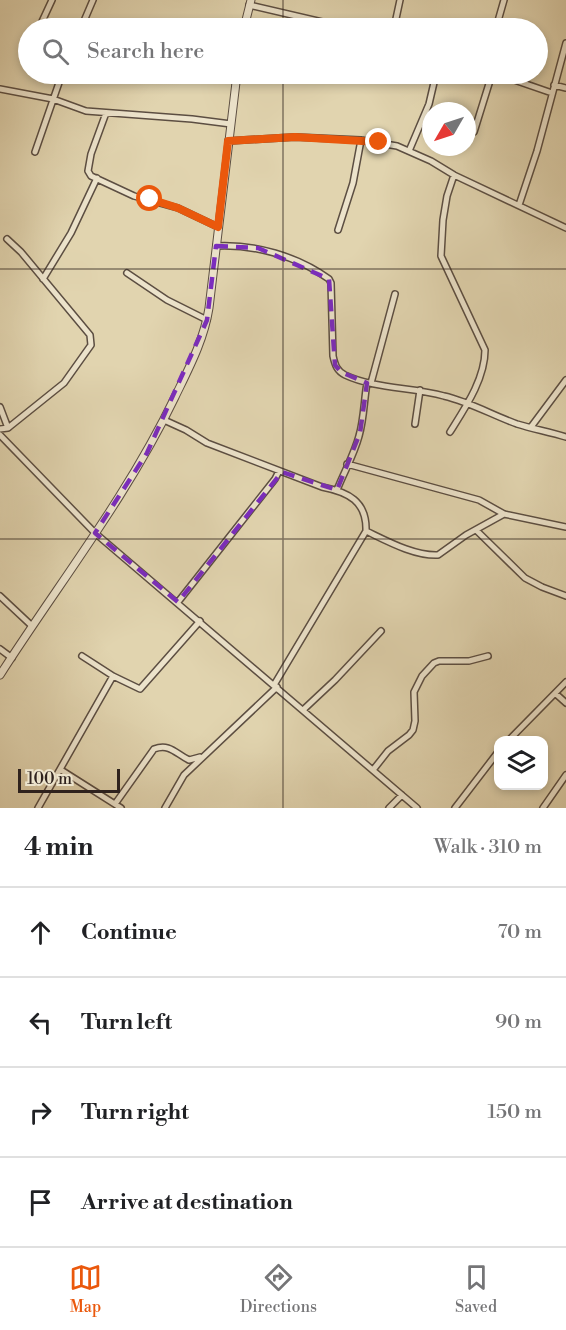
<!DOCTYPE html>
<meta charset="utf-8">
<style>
:root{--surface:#fff;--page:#f6f6f6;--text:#202124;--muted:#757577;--line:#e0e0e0;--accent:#ea580c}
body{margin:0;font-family:"Libre Bodoni",serif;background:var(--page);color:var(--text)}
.controls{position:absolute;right:18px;bottom:18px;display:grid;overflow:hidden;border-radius:12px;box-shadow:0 3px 9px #0003}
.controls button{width:54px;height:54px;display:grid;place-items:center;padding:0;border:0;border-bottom:2px solid var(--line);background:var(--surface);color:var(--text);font:30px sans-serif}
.compass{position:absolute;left:422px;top:102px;width:54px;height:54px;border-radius:50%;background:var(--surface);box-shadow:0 3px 9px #0003;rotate:231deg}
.scale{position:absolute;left:18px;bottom:15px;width:102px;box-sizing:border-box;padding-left:6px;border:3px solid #2f221d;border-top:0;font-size:16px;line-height:21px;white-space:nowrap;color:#2f221d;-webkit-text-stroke:4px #ece3cb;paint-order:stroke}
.stop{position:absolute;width:18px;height:18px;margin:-14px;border:4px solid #ea580c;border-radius:50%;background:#fff}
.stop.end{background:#ea580c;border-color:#fff;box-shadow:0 2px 6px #0008}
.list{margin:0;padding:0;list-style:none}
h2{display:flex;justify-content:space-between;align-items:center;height:78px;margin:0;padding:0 24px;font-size:26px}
h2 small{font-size:20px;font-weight:400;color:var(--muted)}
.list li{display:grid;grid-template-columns:39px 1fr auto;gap:18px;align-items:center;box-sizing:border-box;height:90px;padding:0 24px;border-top:2px solid var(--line)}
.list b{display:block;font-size:22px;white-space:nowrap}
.list em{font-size:20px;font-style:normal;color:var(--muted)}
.icon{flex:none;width:33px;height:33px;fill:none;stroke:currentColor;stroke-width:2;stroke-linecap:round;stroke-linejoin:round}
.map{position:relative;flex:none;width:566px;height:808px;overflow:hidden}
.search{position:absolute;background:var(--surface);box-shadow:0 3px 9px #0003;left:18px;right:18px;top:18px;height:66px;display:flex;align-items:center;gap:15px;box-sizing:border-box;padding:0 21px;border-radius:33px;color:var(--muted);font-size:22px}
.sheet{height:438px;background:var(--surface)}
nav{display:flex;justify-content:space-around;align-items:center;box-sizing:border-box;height:84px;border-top:2px solid var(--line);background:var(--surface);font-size:16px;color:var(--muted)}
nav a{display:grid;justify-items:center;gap:3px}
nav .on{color:var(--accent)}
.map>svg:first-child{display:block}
</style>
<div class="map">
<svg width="566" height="808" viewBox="0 0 566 808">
<rect width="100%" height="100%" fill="#e1d4af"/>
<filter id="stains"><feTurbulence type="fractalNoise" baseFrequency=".00333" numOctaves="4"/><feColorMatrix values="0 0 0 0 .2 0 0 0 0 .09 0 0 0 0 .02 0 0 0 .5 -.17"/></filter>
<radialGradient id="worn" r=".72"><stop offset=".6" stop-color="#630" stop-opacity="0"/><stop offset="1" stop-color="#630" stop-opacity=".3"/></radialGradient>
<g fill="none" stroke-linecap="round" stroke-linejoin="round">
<!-- minor casing -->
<g stroke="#5c4e42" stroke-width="8">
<path id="minor" d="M249 5 348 28
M39 28 52 0
M81 28 93 0
M394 28 400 0
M496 28 504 0
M497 74 552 93
M554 85 566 88
M0 89 53 99 86 111 192 119 231 124
M106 113 91 154 88 171 91 176 134 196 178 208 218 227
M474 132 492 74
M228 141 295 137 361 140 397 146 431 161 454 175 566 228
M409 151 429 104 436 74
M35 152 62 74
M519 205 537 151 566 43
M338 230 353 183 361 140
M216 246C255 244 297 256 329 279L331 283 333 356C335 365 337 371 345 375 375 389 412 387 444 396 470 402 492 415 517 424 533 429 550 432 566 437
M127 273 167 300 207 320
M43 279 71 233 97 178
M371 383 395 294
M0 407 8 428
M164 420 186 430 207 443 322 487C348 492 367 501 366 531L274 685
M415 424 420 390
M531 427 566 380
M0 429 8 428 64 383 91 345 90 335 21 252 7 239
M450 432C465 408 485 379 485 350L441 256 443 220 447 196 454 175
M0 435 95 533 417 808
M347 464 479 500 504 514 566 527
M337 490C344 472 354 455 359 436 364 419 364 400 367 383
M476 530 525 578 542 587 566 596
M366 531C387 541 414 556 438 555L466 535 504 514
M0 596 32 626
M178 602 275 479 279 471
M0 649 12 658
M82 656 113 676 140 689 200 621
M556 694 566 703
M303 710 335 680 381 631
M509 740 566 682
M61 770 121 808
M373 770 388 751 409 735 413 730 415 721 414 692 422 676 434 663 439 661H469L488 656
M115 804 154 749C170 743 176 754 189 760L200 757
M38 808 113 676
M165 808 184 775 277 687
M389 808 402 795
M455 808 498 752
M543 808 566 775"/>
</g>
<!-- tertiary casing -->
<g stroke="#5c4e42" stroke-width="9">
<path id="tertiary" d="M244 28 251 0
M0 675C59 583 127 497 175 397 189 368 204 340 209 308L237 74"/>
</g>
<!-- minor -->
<use href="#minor" stroke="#ece3cb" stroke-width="5"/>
<!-- tertiary -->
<use href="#tertiary" stroke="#ece3cb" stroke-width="7"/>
</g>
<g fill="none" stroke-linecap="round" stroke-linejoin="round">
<!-- route -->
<path stroke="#ea580c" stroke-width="8" d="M150 199 178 208 218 227 228 141 295 137 379 142"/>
</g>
<!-- marked area -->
<path fill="none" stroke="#7b2cbf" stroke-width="4.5" stroke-dasharray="12 8" stroke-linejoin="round" d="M216 246 258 248 329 279 335 365 341 372 367 383 360 433 337 490 282 472 178 602 95 533 147 453 207 320Z"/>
<!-- grid -->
<path fill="none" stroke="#2f221d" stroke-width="1.5" stroke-opacity="0.55" d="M283 0V28M283 74V808M0 269H566M0 539H566"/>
<rect width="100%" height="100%" filter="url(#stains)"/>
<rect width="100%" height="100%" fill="url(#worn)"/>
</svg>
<div class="controls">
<button><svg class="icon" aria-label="layers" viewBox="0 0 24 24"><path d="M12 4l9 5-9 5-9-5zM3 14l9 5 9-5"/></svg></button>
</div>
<svg class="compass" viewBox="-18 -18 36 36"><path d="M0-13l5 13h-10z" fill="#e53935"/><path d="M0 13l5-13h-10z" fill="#757577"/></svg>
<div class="scale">100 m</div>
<div class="stop" style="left:150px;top:199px"></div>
<div class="stop end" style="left:379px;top:142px"></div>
<div class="search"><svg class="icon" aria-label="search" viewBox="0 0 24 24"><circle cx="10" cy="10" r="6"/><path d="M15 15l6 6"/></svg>Search here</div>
</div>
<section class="sheet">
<h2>4 min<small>Walk · 310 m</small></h2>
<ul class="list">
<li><svg class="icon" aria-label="ahead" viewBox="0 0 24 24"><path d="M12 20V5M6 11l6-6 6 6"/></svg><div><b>Continue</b></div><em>70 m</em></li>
<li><svg class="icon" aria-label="left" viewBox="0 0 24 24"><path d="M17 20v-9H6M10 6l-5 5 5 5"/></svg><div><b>Turn left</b></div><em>90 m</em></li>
<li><svg class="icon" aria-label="right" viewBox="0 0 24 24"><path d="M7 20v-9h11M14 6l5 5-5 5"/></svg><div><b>Turn right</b></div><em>150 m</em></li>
<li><svg class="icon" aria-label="arrive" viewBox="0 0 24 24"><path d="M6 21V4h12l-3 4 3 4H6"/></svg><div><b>Arrive at destination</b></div></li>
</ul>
</section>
<nav>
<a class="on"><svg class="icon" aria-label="map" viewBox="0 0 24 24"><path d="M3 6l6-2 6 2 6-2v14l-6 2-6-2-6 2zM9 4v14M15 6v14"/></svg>Map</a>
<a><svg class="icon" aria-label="directions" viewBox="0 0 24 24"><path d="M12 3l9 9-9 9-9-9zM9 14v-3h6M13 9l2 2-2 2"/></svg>Directions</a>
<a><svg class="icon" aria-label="saved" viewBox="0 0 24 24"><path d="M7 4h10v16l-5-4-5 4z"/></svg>Saved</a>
</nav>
